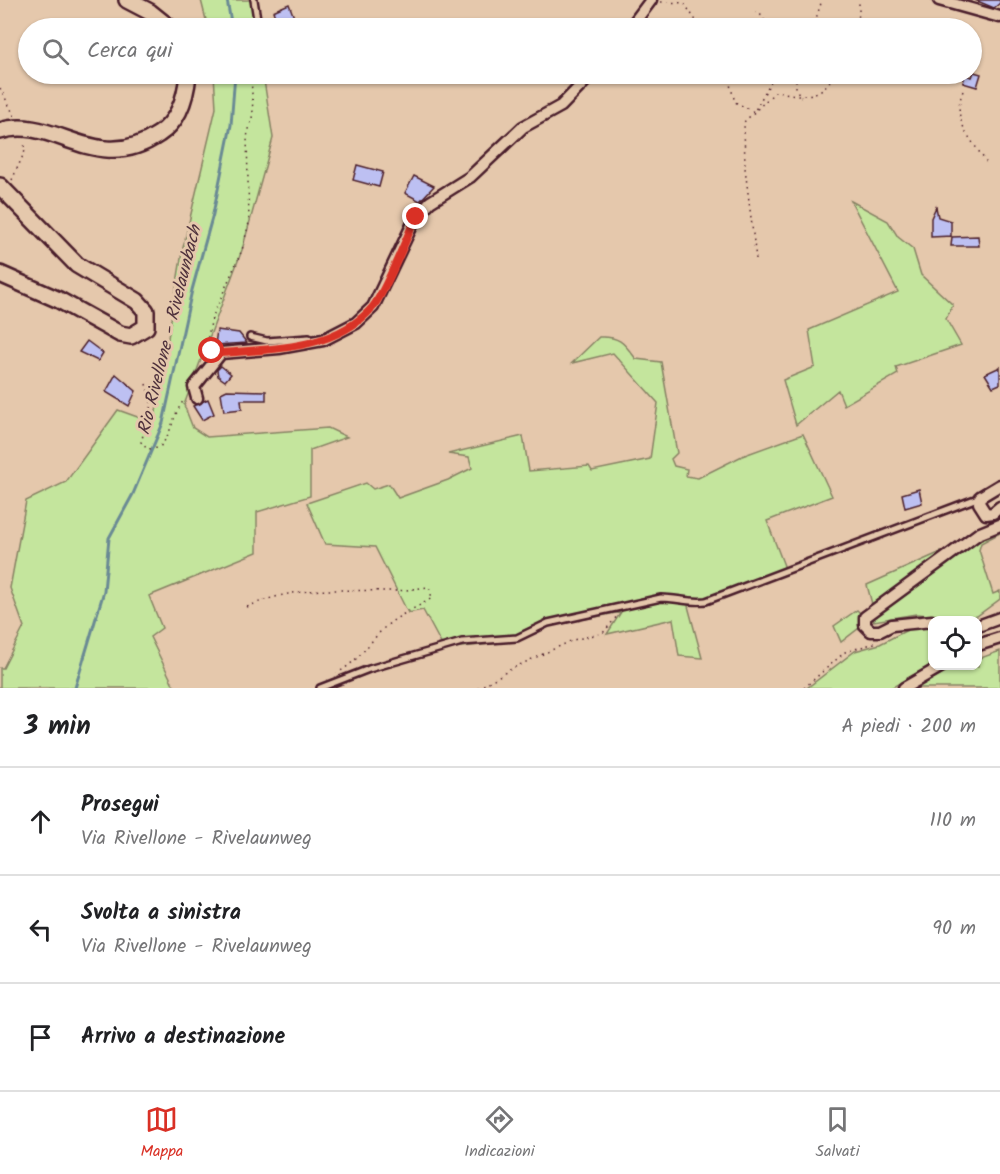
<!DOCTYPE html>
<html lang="it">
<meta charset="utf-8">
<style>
:root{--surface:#fff;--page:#f2f2f2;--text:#202124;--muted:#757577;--line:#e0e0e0;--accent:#d93025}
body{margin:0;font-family:Kalam,sans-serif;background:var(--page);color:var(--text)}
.controls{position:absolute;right:18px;bottom:18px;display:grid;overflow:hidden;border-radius:12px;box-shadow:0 2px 4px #0004}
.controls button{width:54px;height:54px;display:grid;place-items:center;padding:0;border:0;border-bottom:2px solid var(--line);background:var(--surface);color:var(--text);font:30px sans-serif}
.stop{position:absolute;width:18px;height:18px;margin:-14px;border:4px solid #d93025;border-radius:50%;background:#fff}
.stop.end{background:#d93025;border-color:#fff;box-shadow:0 2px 6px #0008}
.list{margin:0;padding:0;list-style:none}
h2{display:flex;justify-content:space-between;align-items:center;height:78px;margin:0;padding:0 24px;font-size:26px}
h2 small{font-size:20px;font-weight:400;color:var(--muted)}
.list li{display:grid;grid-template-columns:39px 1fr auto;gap:18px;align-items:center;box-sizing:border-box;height:108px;padding:0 24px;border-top:2px solid var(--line)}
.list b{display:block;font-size:22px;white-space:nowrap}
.list p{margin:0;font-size:20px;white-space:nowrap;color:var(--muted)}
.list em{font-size:20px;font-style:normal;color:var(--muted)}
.icon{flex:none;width:33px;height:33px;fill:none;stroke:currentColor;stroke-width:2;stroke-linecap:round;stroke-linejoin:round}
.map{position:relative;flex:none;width:1000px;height:688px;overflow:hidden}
.search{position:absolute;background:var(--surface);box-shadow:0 2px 4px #0004;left:18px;right:18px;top:18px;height:66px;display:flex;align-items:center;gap:15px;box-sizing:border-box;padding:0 21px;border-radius:33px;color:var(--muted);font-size:22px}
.sheet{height:402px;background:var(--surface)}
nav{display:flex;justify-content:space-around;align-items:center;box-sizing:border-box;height:84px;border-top:2px solid var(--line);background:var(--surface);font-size:16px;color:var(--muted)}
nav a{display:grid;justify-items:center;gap:3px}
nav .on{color:var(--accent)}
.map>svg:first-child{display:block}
</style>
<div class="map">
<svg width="1000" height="688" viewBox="0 0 1000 688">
<rect width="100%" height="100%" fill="#e5c8ac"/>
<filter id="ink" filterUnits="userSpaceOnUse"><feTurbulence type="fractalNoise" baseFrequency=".0167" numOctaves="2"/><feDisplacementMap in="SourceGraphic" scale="12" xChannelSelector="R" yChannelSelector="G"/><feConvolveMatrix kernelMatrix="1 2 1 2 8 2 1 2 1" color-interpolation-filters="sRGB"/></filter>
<g filter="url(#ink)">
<!-- green -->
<path fill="#c4e59d" stroke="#878264" stroke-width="1.5" d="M201 0H252L256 28H208Z
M214 74H263L273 138 242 250 184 405 193 428 207 437 328 428 347 437 310 450V496L257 512V552L149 596 162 628 150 637 175 688H0V668H3L24 627 10 588 26 501 66 482 118 410 143 419 155 418 182 252 216 108Z
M851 201 888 221 898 237 913 249 921 275 953 305 946 319 961 345 896 367 898 374 844 405 838 390 796 425 783 380 815 367 809 330 898 292Z
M599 337C620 336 624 343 636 359L661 362 677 453 671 459 674 466 687 469 686 476 698 478 742 456 803 434 832 496 767 521 786 571 688 606 702 658 679 656 673 619 607 634 621 612 549 626 519 641 444 649 423 610 408 613 375 547 325 544 307 503 366 483 373 489 389 484 398 498 448 480 472 468 469 457 448 454 523 436 529 471 589 466 592 471 650 459 658 403 613 353 572 363Z
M1000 528V533L981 543 979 550 993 594 1000 591V599L977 616 969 618 916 614 874 621 873 618 952 561 969 545Z
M941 552 944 555 881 601 872 604 867 585Z
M857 610 861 614 859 628 841 642 834 626Z
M932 626V665L891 688H807L855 651 880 644 913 627Z
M1000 651V688H912L950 666H978V659Z"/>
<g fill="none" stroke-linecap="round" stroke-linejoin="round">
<!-- stream -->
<path stroke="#6a8a94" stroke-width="3" d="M227 0 232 28
M75 688 104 591 109 538 133 494 163 423 192 290 213 214 231 125 235 74"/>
</g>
<!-- building -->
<path fill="#bdc0f2" stroke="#4a1f2b" stroke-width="1.5" d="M975 0H1000V3L994 8Z
M289 4 298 28H279L273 11Z
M974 72 981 74 977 87 963 83 965 75 972 77Z
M357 165 383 172 379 187 353 180Z
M414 176 434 186 420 201 405 193Z
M936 207 938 217 951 221V236L931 237V218Z
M978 236 979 246H951L952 237Z
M217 330 239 333 247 343 215 345Z
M87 341 103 353 98 361 79 352Z
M221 366 231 374 225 381 218 376 217 370Z
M1000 367V384L993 387 985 374Z
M116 374 136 391 129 406 106 392Z
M227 390 266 391V400H241L242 409 224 411 221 393Z
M208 399 214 414 202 420 193 406Z
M919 489 922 503 905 508 902 494Z"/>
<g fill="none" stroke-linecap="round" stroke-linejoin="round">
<!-- lane casing -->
<g stroke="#4a1f2b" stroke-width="10">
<path id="lane" d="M254 0 258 25 264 28
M250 337 267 341 309 338
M320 688 369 669 462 642 517 638 548 623 661 598C677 598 690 603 706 601L980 497"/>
</g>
<!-- street casing -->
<g stroke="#4a1f2b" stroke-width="15">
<path id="street" d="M939 0 1000 17
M630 28 651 0
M197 398 194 387 221 353 279 348 323 340 356 323 373 307 416 217 430 202 470 177 523 127 561 106 592 74
M1000 485 980 497 979 503 986 514 993 513 1000 507
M932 621 892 625 880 631H871L865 625V617L978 534 1000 525
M978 626 1000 618
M978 645 1000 638
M904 688 942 666"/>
</g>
<!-- secondary casing -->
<g stroke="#4a1f2b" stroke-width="20">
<path id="secondary" d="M127 0 150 12 170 28
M0 131C54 114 96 177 159 134 179 121 186 96 188 74
M0 186 77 265 137 301 146 311V327L131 336 120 334 59 300 0 274"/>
</g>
<!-- path -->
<path stroke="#4a1f2b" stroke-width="1.5" stroke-dasharray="1.5 4.5" stroke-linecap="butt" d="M661 2 684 3 701 28
M755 12 760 14 770 28
M813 28 822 0
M854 28 859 15V0
M727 74 735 102 754 112 775 74
M796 74V89L801 97
M0 88 15 117
M963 91C951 120 970 137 986 162
M12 180 25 151 24 142
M756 259 745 168 744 122 776 91C801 97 821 100 834 74
M211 351 205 349 212 318 242 250 249 223 247 137 253 114 251 74
M146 384 152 405 141 442 147 449 159 448C174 431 172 414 185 399
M247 607C300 584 335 591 392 591 404 591 417 588 429 587L432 598C415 609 395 616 381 631 366 647 357 662 337 673
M478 688 513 668 573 640 603 633 618 615
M804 688 845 652 878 642"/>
<!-- lane -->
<use href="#lane" stroke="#e5c8ac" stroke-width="5"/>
<!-- street -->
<use href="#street" stroke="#e5c8ac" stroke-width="10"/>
<!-- secondary -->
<use href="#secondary" stroke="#e5c8ac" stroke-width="15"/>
</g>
</g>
<g fill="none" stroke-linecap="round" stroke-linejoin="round" filter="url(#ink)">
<!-- route -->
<path stroke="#d93025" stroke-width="8" d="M212 351 221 353C272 349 335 350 372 308 385 293 406 239 416 217"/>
</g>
<g text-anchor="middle" stroke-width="6" stroke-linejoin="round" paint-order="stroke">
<!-- water labels -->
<g font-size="18" font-style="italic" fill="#4f313c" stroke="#e5c8ac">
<text transform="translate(169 330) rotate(-76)" y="6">Rio Rivellone - Rivelaunbach</text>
</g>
</g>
</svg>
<div class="controls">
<button><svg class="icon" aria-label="locate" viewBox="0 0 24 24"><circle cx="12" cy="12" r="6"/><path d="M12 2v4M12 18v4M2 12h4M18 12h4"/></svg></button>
</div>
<div class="stop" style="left:212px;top:351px"></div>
<div class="stop end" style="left:416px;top:217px"></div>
<div class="search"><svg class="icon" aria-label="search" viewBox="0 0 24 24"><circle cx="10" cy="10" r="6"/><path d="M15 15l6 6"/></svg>Cerca qui</div>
</div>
<section class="sheet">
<h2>3 min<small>A piedi · 200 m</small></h2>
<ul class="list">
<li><svg class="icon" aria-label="ahead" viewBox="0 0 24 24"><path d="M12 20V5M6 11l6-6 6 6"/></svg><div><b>Prosegui</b><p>Via Rivellone - Rivelaunweg</p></div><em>110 m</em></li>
<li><svg class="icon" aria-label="left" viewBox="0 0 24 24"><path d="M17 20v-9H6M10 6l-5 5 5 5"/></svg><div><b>Svolta a sinistra</b><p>Via Rivellone - Rivelaunweg</p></div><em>90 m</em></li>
<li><svg class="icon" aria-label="arrive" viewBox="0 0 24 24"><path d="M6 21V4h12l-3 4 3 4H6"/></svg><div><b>Arrivo a destinazione</b></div></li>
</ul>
</section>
<nav>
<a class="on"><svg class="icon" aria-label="map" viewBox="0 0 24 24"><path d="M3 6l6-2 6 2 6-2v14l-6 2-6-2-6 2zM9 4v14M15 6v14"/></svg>Mappa</a>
<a><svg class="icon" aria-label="directions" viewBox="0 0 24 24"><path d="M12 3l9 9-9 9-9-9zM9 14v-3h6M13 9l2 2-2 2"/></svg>Indicazioni</a>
<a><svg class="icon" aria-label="saved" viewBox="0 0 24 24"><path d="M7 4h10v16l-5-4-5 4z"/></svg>Salvati</a>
</nav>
